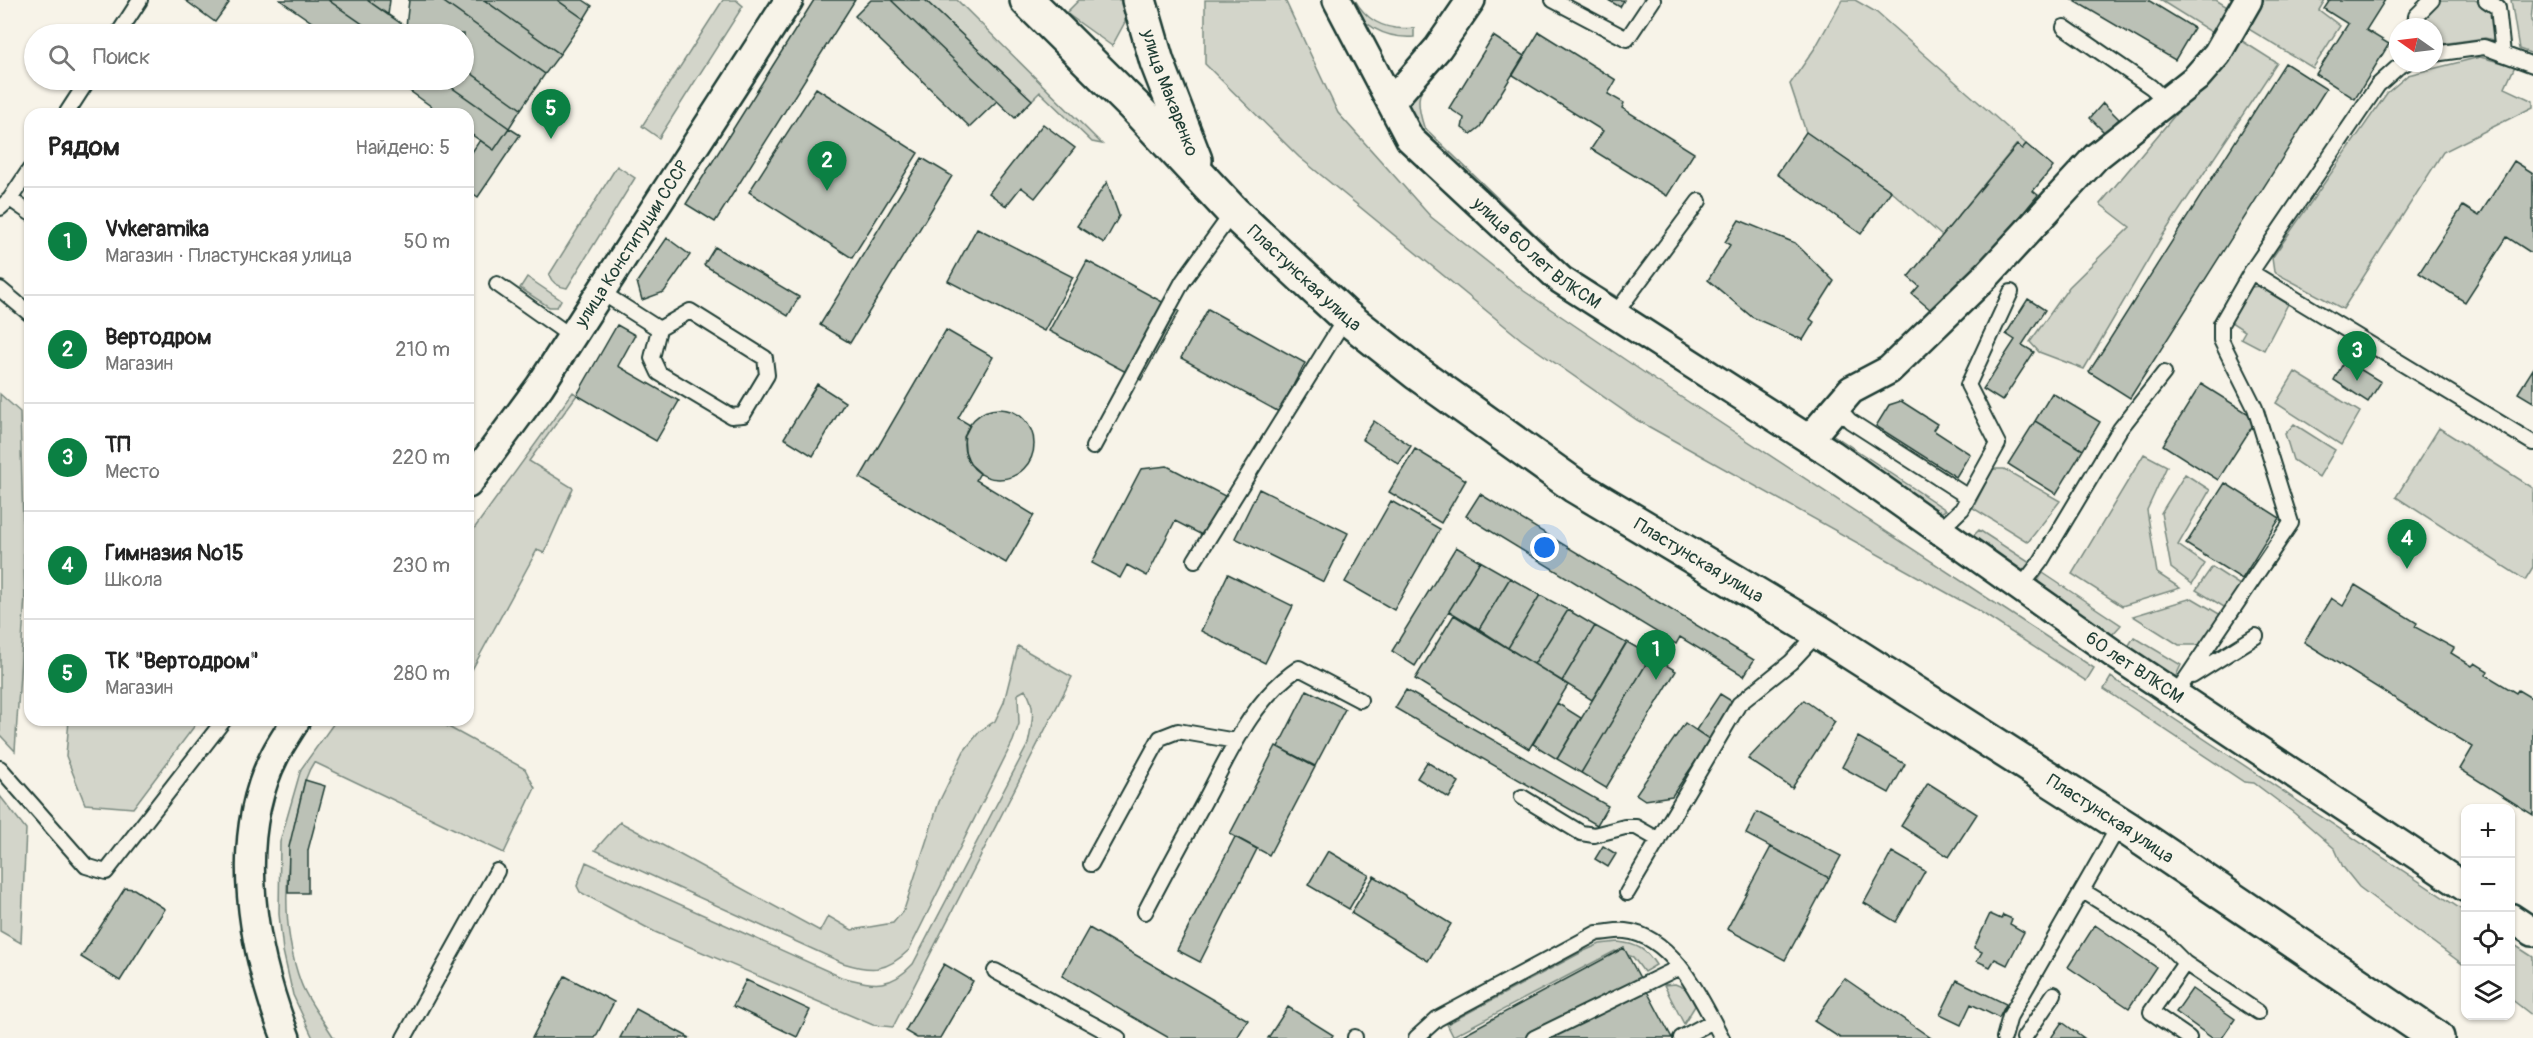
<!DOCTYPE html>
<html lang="ru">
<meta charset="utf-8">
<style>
:root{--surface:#fff;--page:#f6f6f6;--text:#222;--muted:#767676;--line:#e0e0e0;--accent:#0b8043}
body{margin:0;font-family:Pangolin,sans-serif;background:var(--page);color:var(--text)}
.controls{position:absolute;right:18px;bottom:18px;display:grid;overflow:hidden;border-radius:12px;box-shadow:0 2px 4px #0004}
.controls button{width:54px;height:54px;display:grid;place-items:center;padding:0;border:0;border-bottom:2px solid var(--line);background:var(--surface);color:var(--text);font:30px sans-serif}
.compass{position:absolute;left:2389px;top:18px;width:54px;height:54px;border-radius:50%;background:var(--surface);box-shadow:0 2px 4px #0004;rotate:284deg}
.you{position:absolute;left:1545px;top:548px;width:21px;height:21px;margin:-15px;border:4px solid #fff;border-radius:50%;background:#1a73e8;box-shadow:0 0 0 9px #1a73e833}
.badge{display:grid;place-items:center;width:39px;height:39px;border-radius:50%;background:var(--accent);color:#fff;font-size:20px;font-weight:700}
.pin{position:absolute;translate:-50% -50px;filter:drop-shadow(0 2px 3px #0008)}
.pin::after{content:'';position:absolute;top:32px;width:21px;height:18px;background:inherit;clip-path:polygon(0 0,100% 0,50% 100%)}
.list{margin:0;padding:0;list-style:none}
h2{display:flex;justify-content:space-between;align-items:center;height:78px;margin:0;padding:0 24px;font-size:26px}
h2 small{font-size:20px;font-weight:400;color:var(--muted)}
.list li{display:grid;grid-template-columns:39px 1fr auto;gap:18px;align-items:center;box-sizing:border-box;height:108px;padding:0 24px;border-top:2px solid var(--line)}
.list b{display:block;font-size:22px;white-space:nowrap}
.list p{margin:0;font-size:20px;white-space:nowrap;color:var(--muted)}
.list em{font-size:20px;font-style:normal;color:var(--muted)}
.icon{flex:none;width:33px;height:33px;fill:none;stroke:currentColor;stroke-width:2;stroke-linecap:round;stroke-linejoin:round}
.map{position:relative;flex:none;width:2533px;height:1038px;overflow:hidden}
.search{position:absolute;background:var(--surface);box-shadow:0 2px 4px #0004;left:24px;top:24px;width:450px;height:66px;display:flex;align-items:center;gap:15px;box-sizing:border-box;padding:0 21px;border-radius:33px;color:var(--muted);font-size:22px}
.panel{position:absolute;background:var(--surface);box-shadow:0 2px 4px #0004;left:24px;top:108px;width:450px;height:618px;border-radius:18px}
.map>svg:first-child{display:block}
</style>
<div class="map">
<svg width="2533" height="1038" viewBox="0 0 2533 1038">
<rect width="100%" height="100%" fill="#f7f3e8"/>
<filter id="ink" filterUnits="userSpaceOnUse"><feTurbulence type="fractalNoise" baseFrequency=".0167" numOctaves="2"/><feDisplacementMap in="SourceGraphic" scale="12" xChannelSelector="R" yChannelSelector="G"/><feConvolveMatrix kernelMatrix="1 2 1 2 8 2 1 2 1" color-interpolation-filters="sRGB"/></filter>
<g filter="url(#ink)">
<!-- green -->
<path fill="#d3d5ca" stroke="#79897f" stroke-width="1.5" d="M723 0H736L743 6 659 138 642 126Z
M925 0H957L1102 144 1092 142 1040 92 1032 100Z
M1079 0H1124L1125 22 1112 46 1066 13Z
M1205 0H1285L1338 113 1431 217 1524 291 1655 380 2094 668 2086 681 1976 609 1637 420 1522 340 1299 157 1205 64Z
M1346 0H1355C1368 23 1389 31 1414 28V37C1383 39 1363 25 1346 0Z
M1842 0H1855L1876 12 2026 144 2022 149 2016 145 1942 236 1891 191 1806 132 1790 84 1815 48Z
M2160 0H2216L2229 8 2216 35Z
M2255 0H2325L2319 10 2340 26 2313 68 2242 25Z
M2440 0H2475L2494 10 2497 41 2485 38 2434 45V27H2419L2420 19Z
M2511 0H2533L2531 21 2533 23V54L2519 49Z
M2239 39 2277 63 2159 241 2084 369 2039 352 2030 342 2069 287 2130 227 2100 204Z
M2480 57 2515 66 2505 88 2533 101V107L2443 152 2343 309 2274 272 2272 258 2387 93 2408 75Z
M1436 66C1419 91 1414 97 1424 127L1572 270 1619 298 1612 305 1564 274 1428 146 1402 96Z
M617 166 635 178 567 288C559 287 552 283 549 275Z
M527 277 561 300 557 307H549L520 288Z
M2260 286 2288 304 2264 350 2241 338 2245 331 2231 322 2251 287Z
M2295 372 2360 412 2341 445 2276 403Z
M573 392 577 395 529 461 573 488 544 553 537 550 468 677V537Z
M0 394 20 412 25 596 15 751 0 735Z
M2294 424 2335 450 2319 477 2293 460 2285 434Z
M2439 428 2533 488V567L2525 580 2396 497Z
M1829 432 1946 510 1934 516 1824 440Z
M2144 454 2167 466 2147 510 2157 573 2180 588 2122 606 2072 574Z
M1993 469H2004L2060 501 2028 542 1973 508Z
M2185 474 2210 490 2178 545 2205 564 2192 584 2171 568 2161 513Z
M1979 530 2030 563 2024 572 1970 539Z
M2212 567 2243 587 2229 610 2196 590Z
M2043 573 2121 625 2112 635 2036 583Z
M2192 598 2221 615 2200 645H2179L2133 616Z
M2134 637 2181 665 2174 680 2126 650Z
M1018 646 1072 677 893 1027 873 1025 655 932 580 892 577 886 586 862 841 977C874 985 889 990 913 964L1028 744C1032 725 1037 706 1025 690L1018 694 1019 724 1013 741 909 950C886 972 872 972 843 963L595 850 620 822 820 931 828 916 852 930 893 923 904 910 939 802 964 751 980 731 995 721 1004 702Z
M2111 677 2465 912V966L2359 887 2343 867 2335 849 2294 813 2254 783 2244 782 2104 689Z
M69 720H199L133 808 85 804 66 756Z
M336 720H444L443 724 525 769 535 788 504 853 314 762C305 775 303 789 299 805 285 862 280 926 301 983 308 1002 324 1021 334 1038H313L293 995 283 951 279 914 280 842 301 769Z
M0 796 26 829 21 943 0 931Z
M1618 942C1637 944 1646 949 1656 965L1644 972 1633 957 1615 951 1453 1036 1447 1024 1584 951 1600 944Z
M2510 942 2533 957V1016L2511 999Z
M1675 984 1687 989 1695 1006 1684 1024 1664 985Z"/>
<!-- building -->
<path fill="#bbc1b6" stroke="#1f3d34" stroke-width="1.5" d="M185 0H224L229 3 215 22Z
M280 0H328L377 34H329Z
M328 0H367L416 34H377Z
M367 0H390L388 15Z
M409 0H441L545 74 521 109 464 68V34H416L406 27Z
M441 0H484L560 54 545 74Z
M484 0H557L584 19 560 54Z
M557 0H583L592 6 584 19Z
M814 0H855L715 222 686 204Z
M871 0H891L997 101 970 127 855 16Z
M891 0H925L1032 100 1015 118Z
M1608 0H1624L1620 7Z
M2073 0H2148L2194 28 2175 60Z
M2330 0H2385L2366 30 2389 44 2355 99 2316 74 2348 24 2324 9Z
M1539 32 1616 80 1608 94 1624 103 1622 108 1694 153 1667 196 1591 149 1603 131 1513 75Z
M1493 36 1524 56 1480 127 1471 134 1462 128 1464 118 1449 108Z
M2285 63 2326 89 2130 398 2089 372Z
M464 68 521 109 509 128 441 80H464Z
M401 80H441L509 128 494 150 468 132V114H442L400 84Z
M816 88 918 153 852 258 749 192Z
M2103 103 2119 119 2105 133 2090 118Z
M1043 124 1075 148 1035 198 1021 187 1006 206 989 193Z
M509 128 520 135 478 197 468 190V158L480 140 494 150Z
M1806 132 1891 191 1861 234 1777 174Z
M2026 144 2053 167 2033 191 2038 195 1938 316 1912 294 1919 286 1908 277 2017 145 2022 149Z
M922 158 952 176 850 343 820 325Z
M2514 161 2533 173V254L2507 237 2465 302 2419 273 2463 206 2479 216Z
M1107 182 1119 216 1104 243 1077 226Z
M1739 220 1795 243 1834 281 1810 319 1814 322 1803 340 1752 317 1708 280 1730 245 1725 242Z
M977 228 1073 277 1044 331 948 281Z
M667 238 690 255 664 292 642 300 637 282Z
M715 247 799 297 788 316 704 265Z
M1087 261 1179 311 1141 380 1049 331Z
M2028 299 2045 310 2022 345 2034 352 2002 401 1983 389 2015 340 2006 334Z
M1208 309 1305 363 1279 412 1181 358Z
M617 325 635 335 618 366 679 401 656 441 577 395Z
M946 330 993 357 958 418 970 425 964 437 965 451 970 464 980 473 976 480 1034 515 1006 563 860 478Z
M2345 360 2381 382 2368 402 2334 380Z
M2533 369V402L2518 393Z
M817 384 845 402 813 456 784 438Z
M2201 384 2257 419 2218 480 2163 445Z
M2052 393 2100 422 2083 450 2035 421Z
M1901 401 1937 424 1933 430 1970 454 1956 477 1876 426 1889 405Z
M964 444a35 35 0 1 1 70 0a35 35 0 1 1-70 0Z
M1374 421 1411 446 1399 464 1362 439Z
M2035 421 2083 450 2056 494 2008 464Z
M1415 449 1466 480 1441 523 1389 492Z
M1167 466 1225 496 1204 536 1175 521 1147 576 1127 565 1120 578 1092 563 1141 469Z
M2225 483 2280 518 2242 579 2186 544Z
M1259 489 1348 533 1324 582 1235 538Z
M1480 494 1754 660 1744 676 1680 637 1676 644 1466 516Z
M1391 501 1440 529 1394 610 1345 582Z
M1456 547 1480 561 1415 666 1392 651Z
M1480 561 1510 578 1479 629 1449 611Z
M1228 574 1293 606 1265 663 1201 631Z
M1510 578 1540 595 1508 648 1479 629Z
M2355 585 2417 623 2415 627 2454 648 2451 653 2472 666 2475 663 2488 671 2486 675 2516 693 2518 690 2533 699V815L2460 769 2473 747 2304 642 2331 598 2343 606Z
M1540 595 1568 610 1534 664 1508 648Z
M1568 610 1595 626 1562 681 1534 664Z
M1454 615 1568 685 1529 749 1415 679Z
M1595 626 1626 643 1592 700 1562 681Z
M1627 642 1651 656 1581 773 1557 759Z
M1651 656 1676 671 1606 788 1581 773Z
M1307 690 1345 709 1315 766 1278 747Z
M1406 690 1608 806 1597 825 1395 708Z
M1720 694 1733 702 1709 739 1696 730Z
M1804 700 1835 722 1792 788 1748 759Z
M1557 703 1581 718 1557 759 1533 744Z
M1685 723 1710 740 1672 796 1645 800 1636 794Z
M1858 737 1905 764 1889 793 1842 767Z
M1276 746 1315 767 1269 855 1230 834Z
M1427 762 1459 782 1449 798 1417 778Z
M305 780 325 786 308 850V893H288L289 847Z
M1928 783 1977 814 1949 857 1901 826Z
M1757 812 1841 856 1829 878 1746 834Z
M1235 837 1257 849 1200 962 1177 950Z
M1603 846 1616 854 1608 867 1595 859Z
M1771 847 1829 878 1785 960 1727 929Z
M1328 851 1369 875 1349 909 1308 885Z
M1892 852 1925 871 1896 922 1864 903Z
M1374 876 1451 924 1428 961 1351 913Z
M125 888 134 889 165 909 120 981 81 957Z
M1990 914 2001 919 2003 915 2012 919 2010 924 2024 932 2007 965 1995 959 1990 967 1977 961 1982 952 1974 948Z
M2095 925 2156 967 2129 1008 2068 967Z
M1089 928 1248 1020 1237 1038H1169L1062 976Z
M1624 948 1672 1038H1457Z
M944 964 973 981 940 1038H917L905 1031Z
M565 976 614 1002 595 1038H532Z
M1844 978 1931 1038H1840L1814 1021Z
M746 980 810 1010 797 1037 733 1006Z
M1957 980 2006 1004 1999 1018 1971 1004 1961 1025 1940 1015Z
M2192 989 2235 1019 2222 1038H2212L2176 1012Z
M1288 1007 1333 1035 1331 1038H1268Z
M636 1009 690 1038H620Z
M2062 1022 2084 1038H2051Z"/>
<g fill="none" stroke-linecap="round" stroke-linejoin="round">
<!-- lane casing -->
<g stroke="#1f3d34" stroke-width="18">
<path id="lane" d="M1553 0 1627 39 1653 0
M2486 0 2498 8 2503 54
M2064 27 2151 87 2168 103
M2415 27 2416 16 2432 0
M118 34 140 0
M2434 54 2484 47 2533 65
M66 114 88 80
M10 199 30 169
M0 208 10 199 30 213
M2251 272 2533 443
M497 284 572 337
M0 289 30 314
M601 292 659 329 652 358 659 373 731 416 743 415 767 375 765 358 690 311 659 329
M1615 314 1699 201
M1837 407 1850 421 1968 497
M1093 447 1183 281 1233 212
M1940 530 1962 509 1998 444 1968 385 2011 292
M1195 560 1346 317
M2021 587 2041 561 2120 429 2164 373
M2192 676 2256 636
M2175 695 2291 523 2255 408 2221 340V324L2251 272 2378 85 2398 67 2406 63
M0 768 86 866 106 872 224 720
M1522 797 1581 833 1594 835 1625 827H1636L1659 840
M1091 864 1160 738 1178 731 1236 741
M2083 891 2161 939 2185 963 2258 1012
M1627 893 1739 704 1791 662 1819 632
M1145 912C1164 875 1184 839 1204 802 1229 755 1253 698 1299 668L1360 700
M2185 963 2151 1012 2189 1038
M995 971 1118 1038
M404 1038 497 871
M1355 1038V1037
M1416 1038 1437 1019 1597 933C1606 933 1616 930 1625 931 1674 936 1702 1001 1722 1038
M1534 1038 1680 967
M1681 1038 1713 1021
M2004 1038 2010 1016 2120 824
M2024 1038 2054 994"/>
</g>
<!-- street casing -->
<g stroke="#1f3d34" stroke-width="32">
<g id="street">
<path id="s1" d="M1337 0 1410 139 1561 280 1832 454 2114 654 2466 888"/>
<path d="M1391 102 1438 48 1471 0"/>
<path d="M1809 439 1851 390 1889 370 1989 273 2096 157 2196 78 2217 54 2248 0"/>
<path id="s2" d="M468 484 540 386 789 0"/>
<path d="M2510 917 2533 932"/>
<path d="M286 1038C253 952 231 841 275 755 281 743 289 732 296 720"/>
</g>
</g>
<!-- secondary casing -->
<g stroke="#1f3d34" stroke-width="38">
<g id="secondary">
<path id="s3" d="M1027 0 1134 106 1233 212 1346 317 1417 373 1575 486 1819 632 2128 829 2437 1038"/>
<path id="s4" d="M1139 0 1157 62 1195 160"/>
</g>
</g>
<!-- lane -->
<use href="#lane" stroke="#f7f3e8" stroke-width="14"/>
<!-- street -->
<use href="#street" stroke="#f7f3e8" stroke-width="27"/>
<!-- secondary -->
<use href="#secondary" stroke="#f7f3e8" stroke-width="33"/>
</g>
</g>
<g text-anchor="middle" stroke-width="4.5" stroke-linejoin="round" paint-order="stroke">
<!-- street labels -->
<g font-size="18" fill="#1f3d34" stroke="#f7f3e8">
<text dy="6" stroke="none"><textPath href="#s4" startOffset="98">улица Макаренко</textPath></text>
<text dy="6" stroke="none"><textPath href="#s2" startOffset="291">улица Конституции СССР</textPath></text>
<text dy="6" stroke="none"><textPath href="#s1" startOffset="328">улица 60 лет ВЛКСМ</textPath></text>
<text dy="6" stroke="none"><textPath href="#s3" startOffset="393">Пластунская улица</textPath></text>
<text dy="6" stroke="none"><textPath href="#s3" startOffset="879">Пластунская улица</textPath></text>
<text dy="6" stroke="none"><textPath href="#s1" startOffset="1056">60 лет ВЛКСМ</textPath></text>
<text dy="6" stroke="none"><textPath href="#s3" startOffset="1365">Пластунская улица</textPath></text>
</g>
</g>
</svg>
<div class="controls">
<button>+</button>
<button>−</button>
<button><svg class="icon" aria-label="locate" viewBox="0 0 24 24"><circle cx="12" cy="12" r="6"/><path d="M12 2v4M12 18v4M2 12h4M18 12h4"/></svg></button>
<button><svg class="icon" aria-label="layers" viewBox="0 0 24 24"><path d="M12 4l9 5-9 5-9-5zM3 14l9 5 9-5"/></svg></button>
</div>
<svg class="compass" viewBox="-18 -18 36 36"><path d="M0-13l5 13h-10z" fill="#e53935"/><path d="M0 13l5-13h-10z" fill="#767676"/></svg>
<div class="you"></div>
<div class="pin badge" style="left:1656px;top:680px">1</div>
<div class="pin badge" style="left:827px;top:191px">2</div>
<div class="pin badge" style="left:2357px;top:381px">3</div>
<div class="pin badge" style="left:2407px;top:569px">4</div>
<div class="pin badge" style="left:551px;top:139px">5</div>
<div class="search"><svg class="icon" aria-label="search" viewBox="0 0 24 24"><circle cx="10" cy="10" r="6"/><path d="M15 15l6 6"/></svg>Поиск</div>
<section class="panel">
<h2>Рядом<small>Найдено: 5</small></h2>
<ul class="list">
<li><span class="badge">1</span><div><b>Vvkeramika</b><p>Магазин · Пластунская улица</p></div><em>50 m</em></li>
<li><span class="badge">2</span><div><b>Вертодром</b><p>Магазин</p></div><em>210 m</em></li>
<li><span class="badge">3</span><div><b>ТП</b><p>Место</p></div><em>220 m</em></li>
<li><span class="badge">4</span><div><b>Гимназия №15</b><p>Школа</p></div><em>230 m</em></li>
<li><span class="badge">5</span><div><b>ТК &quot;Вертодром&quot;</b><p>Магазин</p></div><em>280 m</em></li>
</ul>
</section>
</div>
